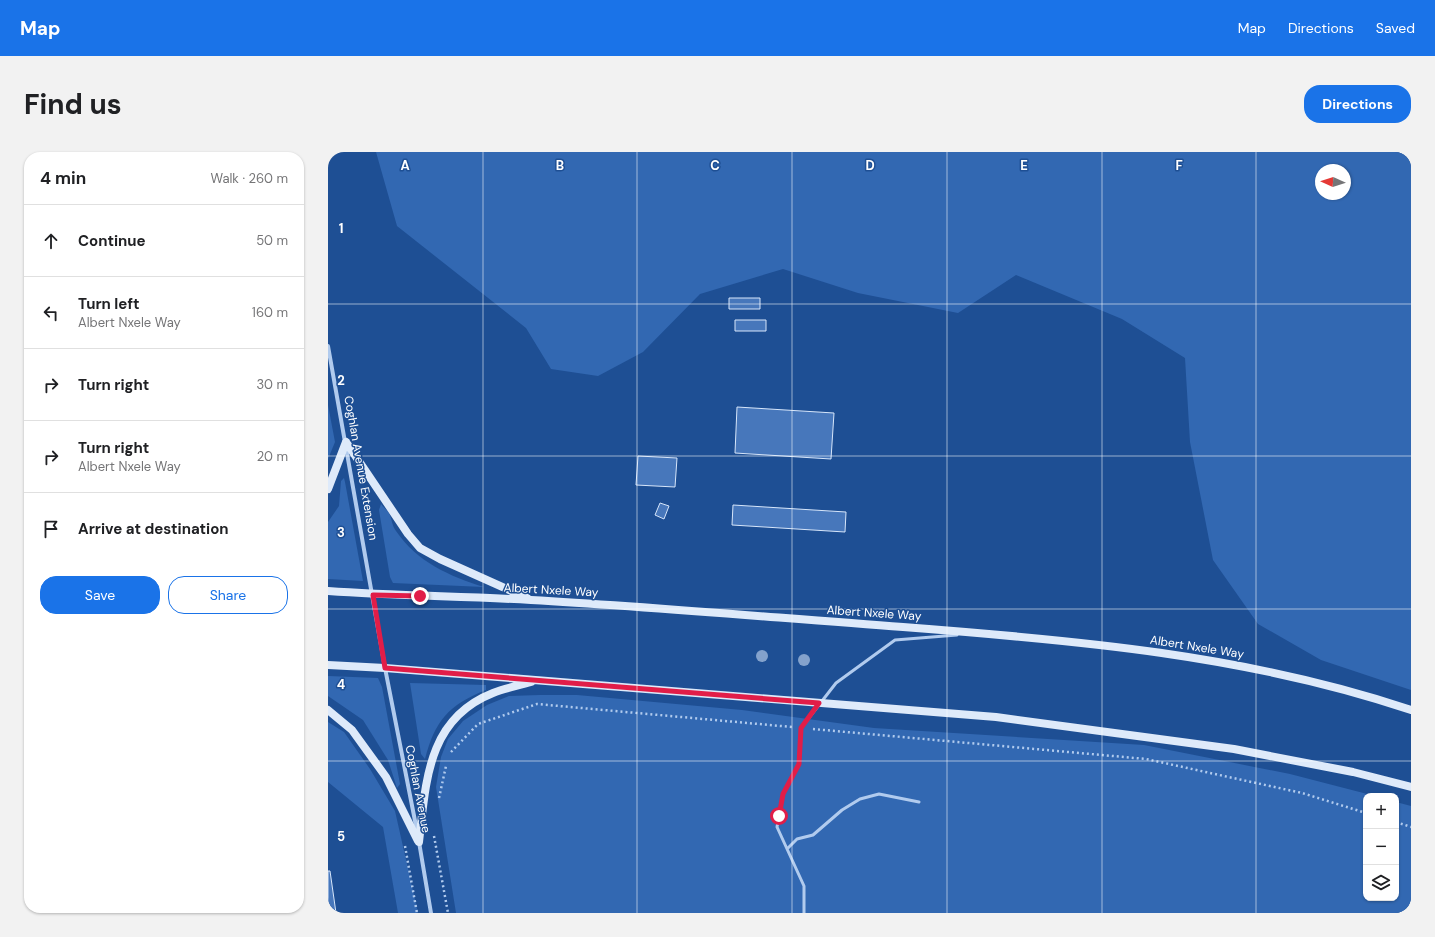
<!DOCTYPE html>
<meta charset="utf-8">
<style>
:root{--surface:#fff;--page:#f2f2f2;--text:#202124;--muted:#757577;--line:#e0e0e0;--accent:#1a73e8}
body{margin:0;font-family:"DM Sans",sans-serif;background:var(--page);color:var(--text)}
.controls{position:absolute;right:12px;bottom:12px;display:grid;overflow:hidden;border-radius:8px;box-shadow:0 1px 3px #0004}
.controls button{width:36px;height:36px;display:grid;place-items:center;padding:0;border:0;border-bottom:1px solid var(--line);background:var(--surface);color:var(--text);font:20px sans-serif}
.compass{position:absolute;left:987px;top:12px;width:36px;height:36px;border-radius:50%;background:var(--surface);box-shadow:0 1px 3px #0004;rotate:273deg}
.stop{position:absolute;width:12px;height:12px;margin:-9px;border:3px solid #e11d48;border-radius:50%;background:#fff}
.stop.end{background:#e11d48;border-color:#fff;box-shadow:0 1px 4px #0008}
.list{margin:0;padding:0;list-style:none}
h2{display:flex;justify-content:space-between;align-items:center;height:52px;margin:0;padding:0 16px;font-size:17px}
h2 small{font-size:13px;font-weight:400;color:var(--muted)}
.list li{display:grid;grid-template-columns:26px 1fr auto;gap:12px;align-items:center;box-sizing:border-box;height:72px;padding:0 16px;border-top:1px solid var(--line)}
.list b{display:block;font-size:15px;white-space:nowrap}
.list p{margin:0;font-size:13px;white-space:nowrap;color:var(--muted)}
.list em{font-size:13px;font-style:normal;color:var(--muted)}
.actions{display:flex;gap:8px;padding:12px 16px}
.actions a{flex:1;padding:9px 0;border:1px solid var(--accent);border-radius:16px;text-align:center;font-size:14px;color:var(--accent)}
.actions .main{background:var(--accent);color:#fff}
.icon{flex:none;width:22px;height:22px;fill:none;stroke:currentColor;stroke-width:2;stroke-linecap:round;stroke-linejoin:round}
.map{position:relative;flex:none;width:1083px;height:761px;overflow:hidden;border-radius:16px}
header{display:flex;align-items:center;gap:24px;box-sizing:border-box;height:56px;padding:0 20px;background:var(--accent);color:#fff}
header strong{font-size:19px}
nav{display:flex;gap:22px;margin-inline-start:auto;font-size:14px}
.intro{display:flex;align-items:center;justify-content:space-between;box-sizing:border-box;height:96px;padding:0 24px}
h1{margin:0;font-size:28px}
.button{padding:10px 18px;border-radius:16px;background:var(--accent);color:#fff;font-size:14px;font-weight:700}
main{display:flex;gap:24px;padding:0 24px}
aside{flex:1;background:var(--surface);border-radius:16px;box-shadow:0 1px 3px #0004}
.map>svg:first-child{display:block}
</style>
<header>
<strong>Map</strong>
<nav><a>Map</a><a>Directions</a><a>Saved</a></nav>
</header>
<div class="intro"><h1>Find us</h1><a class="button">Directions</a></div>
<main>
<aside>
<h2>4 min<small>Walk · 260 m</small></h2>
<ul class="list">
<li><svg class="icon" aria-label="ahead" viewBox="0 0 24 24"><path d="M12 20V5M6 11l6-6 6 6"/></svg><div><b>Continue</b></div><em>50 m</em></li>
<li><svg class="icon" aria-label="left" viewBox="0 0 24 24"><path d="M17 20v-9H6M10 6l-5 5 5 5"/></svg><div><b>Turn left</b><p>Albert Nxele Way</p></div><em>160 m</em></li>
<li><svg class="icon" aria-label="right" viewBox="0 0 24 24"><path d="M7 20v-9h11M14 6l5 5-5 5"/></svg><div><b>Turn right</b></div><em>30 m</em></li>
<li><svg class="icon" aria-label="right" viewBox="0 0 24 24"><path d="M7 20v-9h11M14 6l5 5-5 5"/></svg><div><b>Turn right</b><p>Albert Nxele Way</p></div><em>20 m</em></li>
<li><svg class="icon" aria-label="arrive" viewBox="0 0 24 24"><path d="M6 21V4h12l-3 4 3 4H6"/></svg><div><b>Arrive at destination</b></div></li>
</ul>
<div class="actions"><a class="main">Save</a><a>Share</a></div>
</aside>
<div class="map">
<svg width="1083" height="761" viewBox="0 0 1083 761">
<rect width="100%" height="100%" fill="#1e4f94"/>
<!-- green -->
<path fill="#3268b2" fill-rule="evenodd" d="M48 0H1083V538L993 508 930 472 885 408 862 290 857 206 794 167 688 123 630 161 530 141 455 117 372 142 315 200 270 224 223 217 198 176 69 74ZM993 18H1017V42H993Z
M0 253 7 290 0 307Z
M16 326 17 330 35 429 0 427V370L11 354 13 329Z
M53 352C55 355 59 358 61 361 64 367 64 374 68 379 89 410 121 424 156 435L65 431 62 425 51 358Z
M0 524 50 526 54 535 72 632 69 636 60 608 35 568 0 544Z
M82 531 158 533V538C120 553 107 569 97 607L93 602Z
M212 543H249L414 558 546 576 816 593 962 622 1047 644H1038V746H1068V650L1083 654V761H128L108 635 113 605 120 587 135 569 159 553 181 544Z
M0 570 16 580 42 617 67 659 90 761H70L55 675 0 630Z"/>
<!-- building -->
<path fill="#4777bb" stroke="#d7e6fa" d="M401 146H432V157H401Z
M407 168H438V179H407Z
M409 255 506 261 503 307 407 301Z
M310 304 349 306 347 335 308 333Z
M332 351 341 354 336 367 327 363Z
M405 353 518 360 517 380 404 373Z
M0 719H2L8 761H0Z"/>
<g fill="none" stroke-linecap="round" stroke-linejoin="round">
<!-- path -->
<path stroke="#b1cbee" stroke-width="2.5" stroke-dasharray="2 3" stroke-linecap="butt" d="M485 577 818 607 974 641 1038 661
M123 600 150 572 209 552 464 575
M111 646 118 614
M1068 670 1083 675
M106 684 120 761
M77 694 89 761"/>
<!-- lane -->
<path stroke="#b1cbee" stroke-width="3" d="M460 696 469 687 485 683 514 658 532 647 551 642 591 650
M476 761V734L449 675 455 642 471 612 473 576 508 531 567 488 629 483"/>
<!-- street -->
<path stroke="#b1cbee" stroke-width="4" d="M0 194 57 516 89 679
M91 690 103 761"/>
<!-- secondary -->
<path stroke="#deeafa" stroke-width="8" d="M18 290 80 382 92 396 112 407 199 446
M0 337 18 290
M0 439C68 444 135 444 203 448 327 455 451 466 575 475 746 488 920 503 1083 558
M0 513 57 516 668 565 906 597 1025 620 1083 635
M0 558 24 578 58 625 90 689
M91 690C98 630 99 567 165 541 177 536 190 534 203 530"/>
</g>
<!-- trees -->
<g fill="#84a2cc">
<circle cx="434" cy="504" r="6"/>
<circle cx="476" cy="508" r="6"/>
</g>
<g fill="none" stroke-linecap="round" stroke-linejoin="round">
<!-- route -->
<path stroke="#e11d48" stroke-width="5" d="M92 444 45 443 57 516 491 551 473 576 471 612 455 642 451 664"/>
</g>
<!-- grid -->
<path fill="none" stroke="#fff" stroke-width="1" stroke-opacity="0.55" d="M155 0V761M309 0V761M464 0V761M619 0V761M774 0V761M928 0V761M0 152H1083M0 304H1083M0 457H1083M0 609H1083"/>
<g text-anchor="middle" stroke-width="3" stroke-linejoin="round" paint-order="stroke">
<!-- street labels -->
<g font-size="12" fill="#fff" stroke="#1e4f94">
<text transform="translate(33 316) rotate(80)" y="4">Coghlan Avenue Extension</text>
<text transform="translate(223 438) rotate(3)" y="4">Albert Nxele Way</text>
<text transform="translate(546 461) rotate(4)" y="4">Albert Nxele Way</text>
<text transform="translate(869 495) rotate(9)" y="4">Albert Nxele Way</text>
<text transform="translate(90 637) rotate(79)" y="4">Coghlan Avenue</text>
</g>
</g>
<g font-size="13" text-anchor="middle" font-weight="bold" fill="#fff" stroke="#1e4f94" stroke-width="3" stroke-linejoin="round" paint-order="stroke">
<text x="77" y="18">A</text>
<text x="232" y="18">B</text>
<text x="387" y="18">C</text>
<text x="542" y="18">D</text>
<text x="696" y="18">E</text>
<text x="851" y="18">F</text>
<text x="13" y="81">1</text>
<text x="13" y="233">2</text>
<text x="13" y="385">3</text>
<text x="13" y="537">4</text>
<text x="13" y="689">5</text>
</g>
</svg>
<div class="controls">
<button>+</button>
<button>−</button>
<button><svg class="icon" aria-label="layers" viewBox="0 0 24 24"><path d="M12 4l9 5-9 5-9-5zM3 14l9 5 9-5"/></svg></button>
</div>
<svg class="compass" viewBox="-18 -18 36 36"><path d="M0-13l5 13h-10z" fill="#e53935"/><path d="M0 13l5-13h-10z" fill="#757577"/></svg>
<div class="stop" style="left:451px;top:664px"></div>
<div class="stop end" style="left:92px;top:444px"></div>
</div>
</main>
